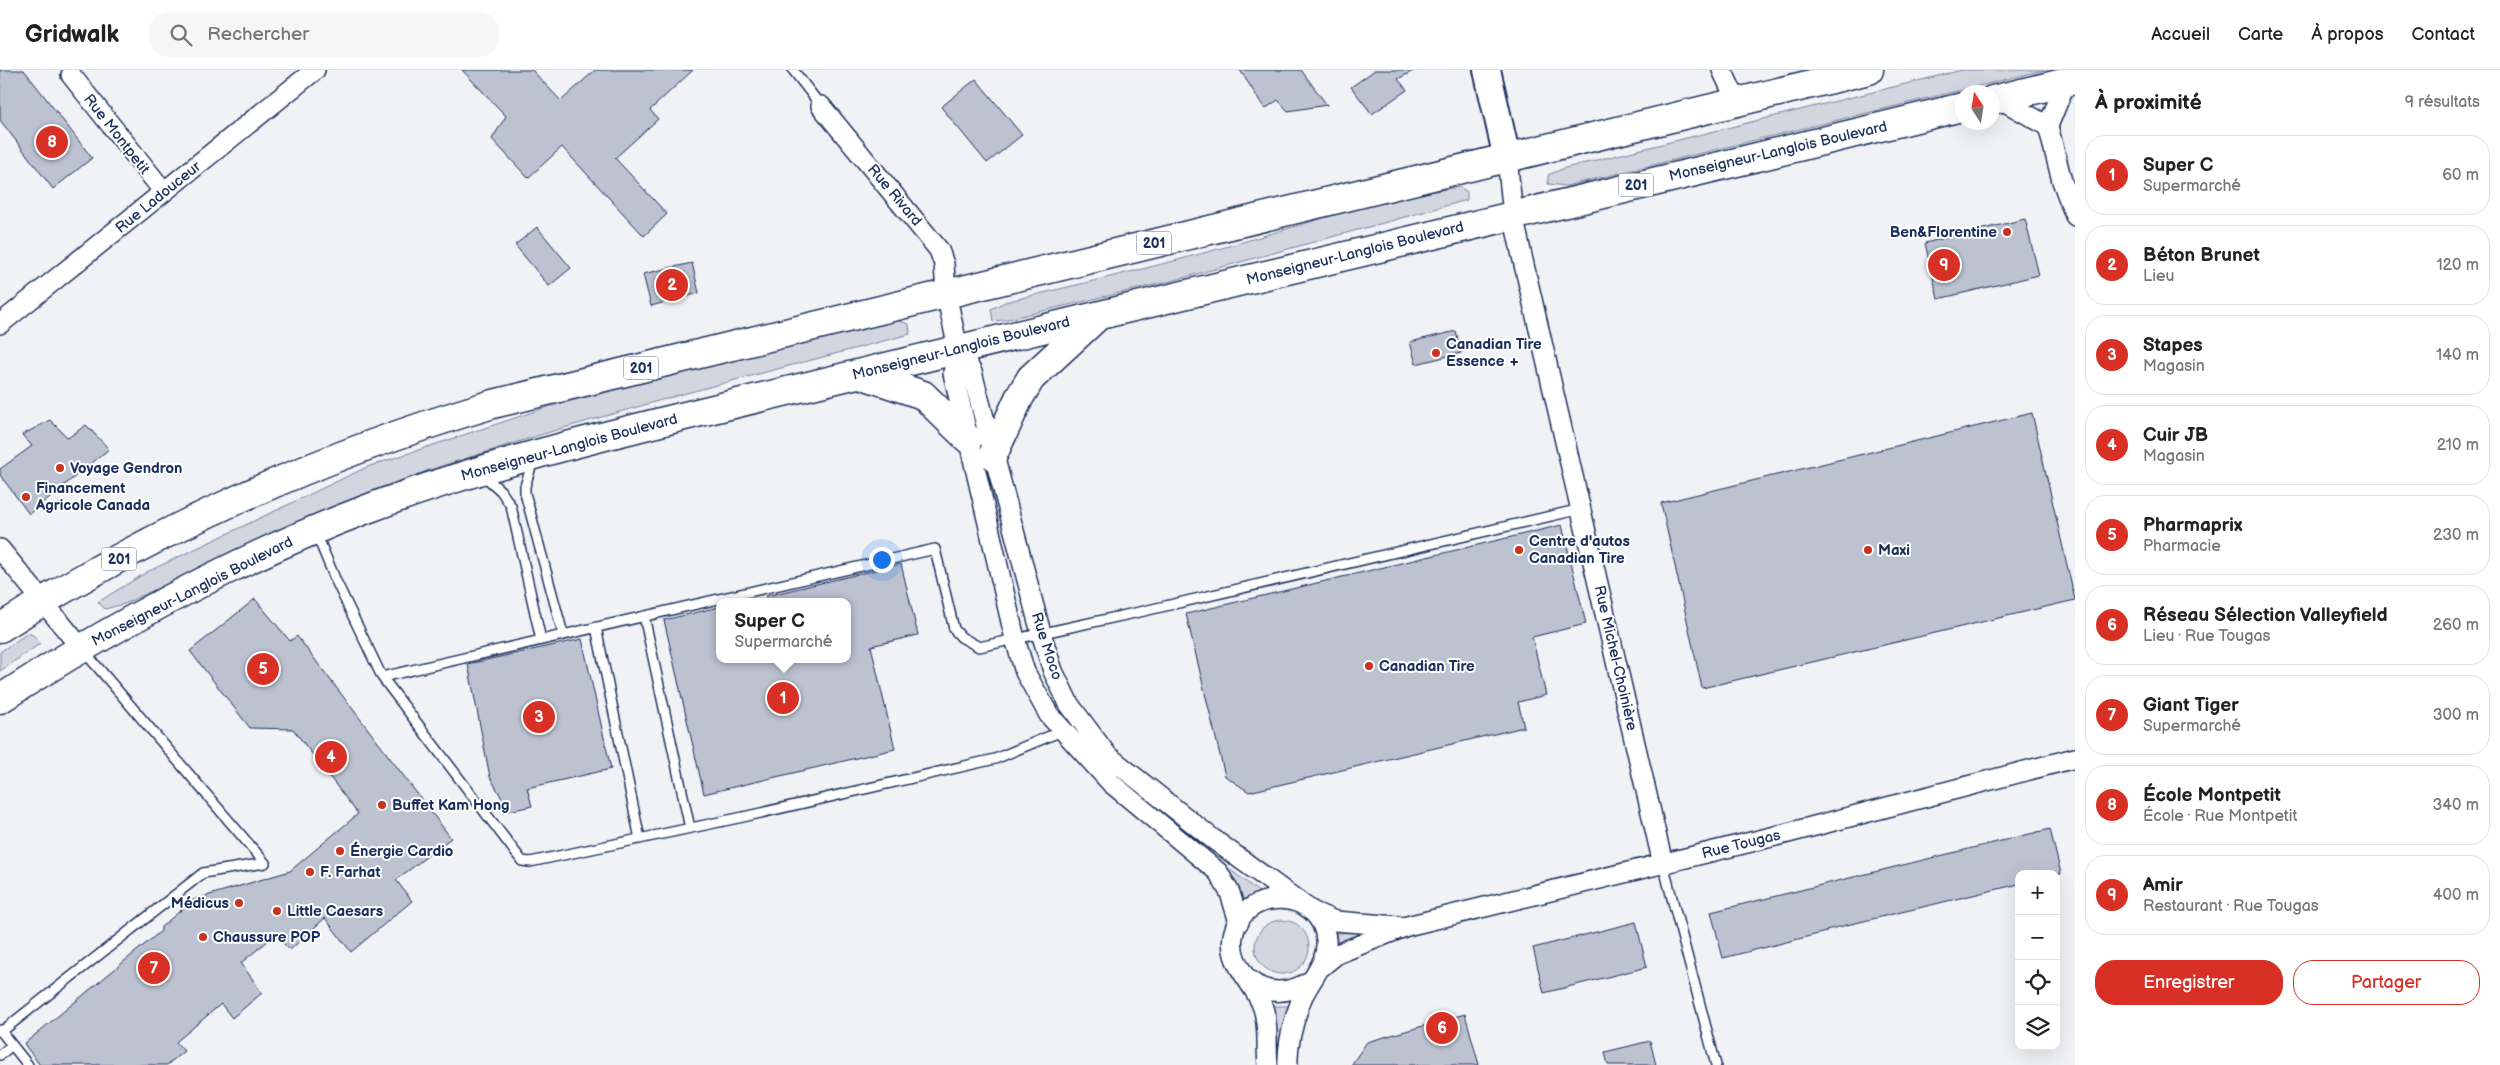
<!DOCTYPE html>
<html lang="fr">
<meta charset="utf-8">
<style>
:root{--surface:#fff;--page:#f6f6f6;--text:#222;--muted:#767676;--line:#e0e0e0;--accent:#d93025}
body{margin:0;font-family:"Balsamiq Sans",sans-serif;background:var(--page);color:var(--text)}
.controls{position:absolute;right:15px;bottom:15px;display:grid;overflow:hidden;border-radius:10px;box-shadow:0 5px 20px #0002}
.controls button{width:45px;height:45px;display:grid;place-items:center;padding:0;border:0;border-bottom:1px solid var(--line);background:var(--surface);color:var(--text);font:25px sans-serif}
.compass{position:absolute;left:1955px;top:15px;width:45px;height:45px;border-radius:50%;background:var(--surface);box-shadow:0 5px 20px #0002;rotate:348deg}
.you{position:absolute;left:881px;top:489px;width:18px;height:18px;margin:-12px;border:4px solid #fff;border-radius:50%;background:#1a73e8;box-shadow:0 0 0 8px #1a73e833}
.badge{display:grid;place-items:center;width:32px;height:32px;border-radius:50%;background:var(--accent);color:#fff;font-size:16px;font-weight:700}
.pin{position:absolute;translate:-50% -50%;border:2px solid #fff;box-shadow:0 1px 5px #0006}
.popup{position:absolute;left:716px;top:528px;width:135px;height:65px;box-sizing:border-box;display:grid;place-content:center;border-radius:10px;background:var(--surface);filter:drop-shadow(0 1px 4px #0005);font-size:16px;white-space:nowrap;color:var(--muted)}
.popup b{font-size:19px;color:var(--text)}
.popup::after{content:'';position:absolute;left:50%;top:100%;margin-left:-10px;border:10px solid transparent;border-top-color:var(--surface)}
.list{margin:0;padding:0;list-style:none}
h2{display:flex;justify-content:space-between;align-items:center;height:65px;margin:0;padding:0 20px;font-size:21px}
h2 small{font-size:16px;font-weight:400;color:var(--muted)}
.list li{display:grid;grid-template-columns:32px 1fr auto;gap:15px;align-items:center;box-sizing:border-box;height:80px;margin:0 10px 10px;padding:0 10px;border:1px solid var(--line);border-radius:20px}
.list b{display:block;font-size:19px;white-space:nowrap}
.list p{margin:0;font-size:16px;white-space:nowrap;color:var(--muted)}
.list em{font-size:16px;font-style:normal;color:var(--muted)}
.actions{display:flex;gap:10px;padding:15px 20px}
.actions a{flex:1;padding:11px 0;border:1px solid var(--accent);border-radius:20px;text-align:center;font-size:18px;color:var(--accent)}
.actions .main{background:var(--accent);color:#fff}
.icon{flex:none;width:28px;height:28px;fill:none;stroke:currentColor;stroke-width:2;stroke-linecap:round;stroke-linejoin:round}
.map{position:relative;flex:none;width:2075px;height:995px;overflow:hidden}
header{display:flex;align-items:center;gap:30px;box-sizing:border-box;height:70px;padding:0 25px;background:var(--surface);border-bottom:1px solid var(--line)}
header strong{font-size:24px}
nav{display:flex;gap:28px;margin-inline-start:auto;font-size:18px}
.search{width:350px;height:45px;background:var(--page);display:flex;align-items:center;gap:12px;box-sizing:border-box;padding:0 18px;border-radius:20px;color:var(--muted);font-size:19px}
main{display:flex}
aside{flex:1;background:var(--surface)}
.map>svg:first-child{display:block}
</style>
<header>
<strong>Gridwalk</strong>
<div class="search"><svg class="icon" aria-label="search" viewBox="0 0 24 24"><circle cx="10" cy="10" r="6"/><path d="M15 15l6 6"/></svg>Rechercher</div>
<nav><a>Accueil</a><a>Carte</a><a>À propos</a><a>Contact</a></nav>
</header>
<main>
<div class="map">
<svg width="2075" height="995" viewBox="0 0 2075 995">
<rect width="100%" height="100%" fill="#f1f2f5"/>
<filter id="ink" filterUnits="userSpaceOnUse"><feTurbulence type="fractalNoise" baseFrequency=".02" numOctaves="2"/><feDisplacementMap in="SourceGraphic" scale="10" xChannelSelector="R" yChannelSelector="G"/><feConvolveMatrix kernelMatrix="1 2 1 2 8 2 1 2 1" color-interpolation-filters="sRGB"/></filter>
<g filter="url(#ink)">
<!-- green -->
<path fill="#d2d6df" stroke="#76829e" d="M1962 0H2044L1566 116 1548 114V105L1565 98Z
M1460 117 1467 122V130L1171 211 1004 250 993 251 991 239 1005 232C1080 214 1155 197 1229 176 1305 154 1382 128 1460 117Z
M896 250 909 254 910 264 679 325 553 361 429 400 313 446 124 534 105 539 98 532 147 502 367 397 551 336Z
M28 563 33 565 41 573 0 601V582Z
M1206 780 1260 823 1241 830 1226 799Z
M1255 877a27 27 0 1 1 54 0a27 27 0 1 1-54 0Z
M1370 862 1338 877 1336 863Z
M1272 936H1290L1281 995H1275Z"/>
<!-- building -->
<path fill="#bcc2d0" stroke="#1b2f5e" d="M0 0H24L92 88 53 119 0 50Z
M462 0H532L561 31 595 0H693L650 40 658 49 615 88 667 144 644 166 562 77 528 108 492 69 506 46Z
M1240 0H1301L1327 35 1288 41 1278 30 1265 39Z
M1375 0H1415L1398 9 1407 20 1372 44 1351 17Z
M976 9 1022 65 987 93 941 37Z
M2025 149 2039 205 1938 229 1925 173Z
M537 157 571 198 549 216 515 175Z
M692 193 699 223 651 236 643 204Z
M1456 261 1461 283 1416 294 1410 272Z
M2032 343 2075 530 1702 618 1661 433Z
M50 350 68 368 86 355 109 379 29 444 0 405V399L32 376 22 365Z
M1562 455 1586 554 1532 567 1546 625 1518 632 1524 657 1249 722 1225 706 1186 544Z
M901 494 918 565 871 576 895 679 704 724 664 550 719 537V589H847V532H766V526Z
M255 529 290 571 297 566 451 768 396 810 412 831 351 882 325 848 290 880 275 865 241 893 262 923 232 948 221 934 176 972 184 981 167 995H40L24 974 161 861V857L193 830 290 801 358 744 293 659 250 658 190 581Z
M582 569 611 699 527 718 532 736 509 741 490 707 468 594Z
M2050 759 2061 804H2019V814L1826 860V862L1723 888 1711 842Z
M1636 852 1647 897 1544 923 1533 878Z
M1465 944 1479 995H1351L1367 972Z
M1650 971 1656 995H1608L1605 982Z"/>
<g fill="none" stroke-linecap="round" stroke-linejoin="round">
<!-- lane casing -->
<g stroke="#1b2f5e" stroke-width="12">
<path id="lane" d="M793 0 821 36
M533 391 525 416V423L563 564
M482 404 501 421 511 436 541 570
M316 463 336 511 382 607 522 791 530 792 743 747 995 689 1064 660
M644 546 690 758
M596 557 640 769
M83 580 265 793
M382 607 935 479 954 559 961 567 979 577 1144 541 1581 439
M1663 794 1716 995
M0 960 28 995
M1 962 203 803 265 793
M0 985 12 975"/>
</g>
<!-- street casing -->
<g stroke="#1b2f5e" stroke-width="22">
<path id="street" d="M1722 0 1737 32
M71 5 164 122
M1998 28 2048 56
M821 36 939 180 944 194 946 223 958 279 972 302 1041 563 1053 601 1069 634 1107 685 1213 769 1302 834
M2048 56 2062 111 2075 146
M2048 56 2066 12
M1507 88 1513 145 1522 186 1663 794
M0 254 315 0
M958 279 953 303 1015 569 1025 602 1049 645 1111 713 1218 802 1230 823 1239 852
M0 479 81 578
M1314 842 1335 851 1398 856
M1321 897 1337 884 1407 856 1788 763 2075 688
M1249 910C1269 927 1291 923 1312 910
M1268 995C1266 977 1269 955 1263 938 1255 912 1228 896 1233 866 1242 815 1322 818 1326 870 1328 893 1311 908 1302 928 1294 949 1287 973 1288 995"/>
</g>
<!-- secondary casing -->
<g stroke="#1b2f5e" stroke-width="30">
<path id="secondary" d="M1487 0 1507 88"/>
</g>
<!-- highway casing -->
<g stroke="#1b2f5e" stroke-width="31">
<path id="highway" d="M1992 30 2075 10
M860 304 923 325 968 369
M993 385 1019 328 1031 308 1098 246
M0 558C152 461 321 385 493 334L1869 0
M0 629C116 554 238 488 367 439 477 397 591 369 705 341 825 311 946 282 1067 253 1366 182 1664 110 1962 37"/>
</g>
<!-- lane -->
<use href="#lane" stroke="#fff" stroke-width="9"/>
<!-- street -->
<use href="#street" stroke="#fff" stroke-width="19"/>
<!-- secondary -->
<use href="#secondary" stroke="#fff" stroke-width="26"/>
<!-- highway -->
<use href="#highway" stroke="#fff" stroke-width="28"/>
</g>
</g>
<!-- markers -->
<g fill="#c8321e" stroke="#fff" stroke-width="2">
<circle cx="2007" cy="162" r="5"/>
<circle cx="1436" cy="283" r="5"/>
<circle cx="60" cy="398" r="5"/>
<circle cx="26" cy="427" r="5"/>
<circle cx="1519" cy="480" r="5"/>
<circle cx="1868" cy="480" r="5"/>
<circle cx="1369" cy="596" r="5"/>
<circle cx="382" cy="735" r="5"/>
<circle cx="340" cy="781" r="5"/>
<circle cx="310" cy="802" r="5"/>
<circle cx="239" cy="833" r="5"/>
<circle cx="277" cy="841" r="5"/>
<circle cx="203" cy="867" r="5"/>
</g>
<g text-anchor="middle" stroke-width="4" stroke-linejoin="round" paint-order="stroke">
<!-- shield labels -->
<g fill="#fff" stroke="#5f6d8e" stroke-width="1">
<rect x="1618.5" y="103.5" width="35" height="23" rx="4"/>
<rect x="1136.5" y="161.5" width="35" height="23" rx="4"/>
<rect x="623.5" y="286.5" width="35" height="23" rx="4"/>
<rect x="101.5" y="477.5" width="35" height="23" rx="4"/>
</g>
<g font-size="14" font-weight="bold" fill="#1b2f5e">
<text x="1636" y="120">201</text>
<text x="1154" y="178">201</text>
<text x="641" y="303">201</text>
<text x="119" y="494">201</text>
</g>
<!-- street labels -->
<g font-size="15" fill="#1b2f5e" stroke="#fff">
<text transform="translate(117 64) rotate(52)" y="5">Rue Montpetit</text>
<text transform="translate(1778 81) rotate(-13)" y="5">Monseigneur-Langlois Boulevard</text>
<text transform="translate(895 125) rotate(50)" y="5">Rue Rivard</text>
<text transform="translate(158 127) rotate(-39)" y="5">Rue Ladouceur</text>
<text transform="translate(1355 183) rotate(-14)" y="5">Monseigneur-Langlois Boulevard</text>
<text transform="translate(961 278) rotate(-14)" y="5">Monseigneur-Langlois Boulevard</text>
<text transform="translate(569 377) rotate(-15)" y="5">Monseigneur-Langlois Boulevard</text>
<text transform="translate(192 521) rotate(-27)" y="5">Monseigneur-Langlois Boulevard</text>
<text transform="translate(1047 576) rotate(72)" y="5">Rue Moco</text>
<text transform="translate(1616 588) rotate(77)" y="5">Rue Michel-Choinière</text>
<text transform="translate(1741 774) rotate(-14)" y="5">Rue Tougas</text>
</g>
<!-- poi labels -->
<g font-size="15" font-weight="bold" fill="#1b2f5e" stroke="#fff" text-anchor="start">
<text x="1997" y="167" text-anchor="end">Ben&amp;Florentine</text>
<text x="1446" y="279">Canadian Tire<tspan x="1446" dy="17">Essence +</tspan></text>
<text x="70" y="403">Voyage Gendron</text>
<text x="36" y="423">Financement<tspan x="36" dy="17">Agricole Canada</tspan></text>
<text x="1529" y="476">Centre d'autos<tspan x="1529" dy="17">Canadian Tire</tspan></text>
<text x="1878" y="485">Maxi</text>
<text x="1379" y="601">Canadian Tire</text>
<text x="392" y="740">Buffet Kam Hong</text>
<text x="350" y="786">Énergie Cardio</text>
<text x="320" y="807">F. Farhat</text>
<text x="229" y="838" text-anchor="end">Médicus</text>
<text x="287" y="846">Little Caesars</text>
<text x="213" y="872">Chaussure POP</text>
</g>
</g>
</svg>
<div class="controls">
<button>+</button>
<button>−</button>
<button><svg class="icon" aria-label="locate" viewBox="0 0 24 24"><circle cx="12" cy="12" r="6"/><path d="M12 2v4M12 18v4M2 12h4M18 12h4"/></svg></button>
<button><svg class="icon" aria-label="layers" viewBox="0 0 24 24"><path d="M12 4l9 5-9 5-9-5zM3 14l9 5 9-5"/></svg></button>
</div>
<svg class="compass" viewBox="-18 -18 36 36"><path d="M0-13l5 13h-10z" fill="#e53935"/><path d="M0 13l5-13h-10z" fill="#767676"/></svg>
<div class="you"></div>
<div class="pin badge" style="left:783px;top:628px">1</div>
<div class="popup"><b>Super C</b>Supermarché</div>
<div class="pin badge" style="left:672px;top:215px">2</div>
<div class="pin badge" style="left:539px;top:647px">3</div>
<div class="pin badge" style="left:331px;top:687px">4</div>
<div class="pin badge" style="left:263px;top:599px">5</div>
<div class="pin badge" style="left:1442px;top:958px">6</div>
<div class="pin badge" style="left:154px;top:898px">7</div>
<div class="pin badge" style="left:52px;top:72px">8</div>
<div class="pin badge" style="left:1944px;top:195px">9</div>
</div>
<aside>
<h2>À proximité<small>9 résultats</small></h2>
<ul class="list">
<li><span class="badge">1</span><div><b>Super C</b><p>Supermarché</p></div><em>60 m</em></li>
<li><span class="badge">2</span><div><b>Béton Brunet</b><p>Lieu</p></div><em>120 m</em></li>
<li><span class="badge">3</span><div><b>Stapes</b><p>Magasin</p></div><em>140 m</em></li>
<li><span class="badge">4</span><div><b>Cuir JB</b><p>Magasin</p></div><em>210 m</em></li>
<li><span class="badge">5</span><div><b>Pharmaprix</b><p>Pharmacie</p></div><em>230 m</em></li>
<li><span class="badge">6</span><div><b>Réseau Sélection Valleyfield</b><p>Lieu · Rue Tougas</p></div><em>260 m</em></li>
<li><span class="badge">7</span><div><b>Giant Tiger</b><p>Supermarché</p></div><em>300 m</em></li>
<li><span class="badge">8</span><div><b>École Montpetit</b><p>École · Rue Montpetit</p></div><em>340 m</em></li>
<li><span class="badge">9</span><div><b>Amir</b><p>Restaurant · Rue Tougas</p></div><em>400 m</em></li>
</ul>
<div class="actions"><a class="main">Enregistrer</a><a>Partager</a></div>
</aside>
</main>
